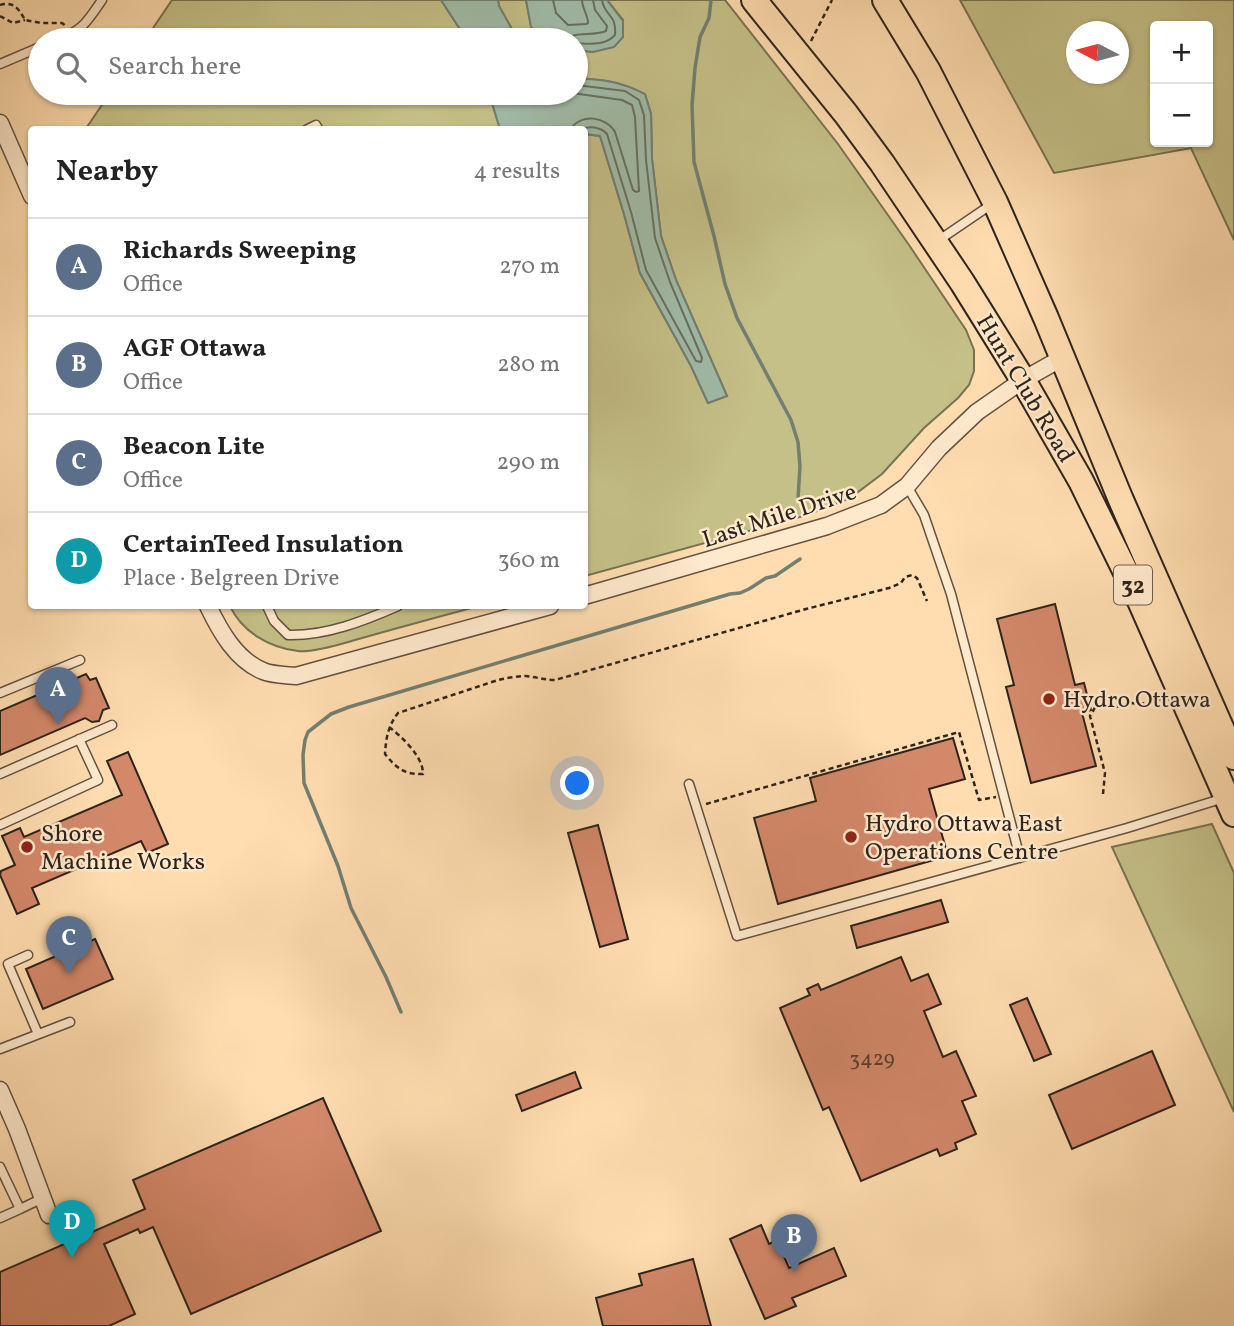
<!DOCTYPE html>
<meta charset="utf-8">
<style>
:root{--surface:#fff;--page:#f2f2f2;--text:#222;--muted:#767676;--line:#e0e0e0;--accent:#1a73e8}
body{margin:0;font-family:Vollkorn,serif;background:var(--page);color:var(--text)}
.controls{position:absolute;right:21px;top:21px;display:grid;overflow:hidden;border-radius:7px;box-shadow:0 2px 5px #0004}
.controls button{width:63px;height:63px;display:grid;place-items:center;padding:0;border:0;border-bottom:2px solid var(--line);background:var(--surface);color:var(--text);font:35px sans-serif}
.compass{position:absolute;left:1066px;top:21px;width:63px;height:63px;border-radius:50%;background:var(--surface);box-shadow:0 2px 5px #0004;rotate:276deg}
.you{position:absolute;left:578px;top:784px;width:24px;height:24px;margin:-18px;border:5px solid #fff;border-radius:50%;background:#1a73e8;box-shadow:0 0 0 10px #1a73e833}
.badge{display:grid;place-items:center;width:46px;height:46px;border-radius:50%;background:var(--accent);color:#fff;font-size:23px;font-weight:700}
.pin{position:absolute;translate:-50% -58px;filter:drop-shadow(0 2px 4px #0008)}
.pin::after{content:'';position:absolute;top:37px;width:24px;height:21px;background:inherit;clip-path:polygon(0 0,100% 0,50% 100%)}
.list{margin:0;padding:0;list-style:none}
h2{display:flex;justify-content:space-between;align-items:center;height:91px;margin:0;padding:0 28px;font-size:30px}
h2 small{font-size:23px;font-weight:400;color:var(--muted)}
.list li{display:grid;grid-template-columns:46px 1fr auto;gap:21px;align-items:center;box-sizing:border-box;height:98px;padding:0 28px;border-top:2px solid var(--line)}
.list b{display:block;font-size:26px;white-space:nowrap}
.list p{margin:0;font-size:23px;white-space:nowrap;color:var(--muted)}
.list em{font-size:23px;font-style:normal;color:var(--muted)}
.icon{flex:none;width:38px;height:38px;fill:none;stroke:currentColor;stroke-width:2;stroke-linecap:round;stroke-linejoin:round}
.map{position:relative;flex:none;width:1234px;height:1326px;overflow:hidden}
.search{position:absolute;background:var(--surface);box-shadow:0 2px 5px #0004;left:28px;top:28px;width:560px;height:77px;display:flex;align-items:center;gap:18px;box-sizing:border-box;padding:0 24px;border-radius:38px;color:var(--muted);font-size:26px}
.panel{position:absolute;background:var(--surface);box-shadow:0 2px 5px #0004;left:28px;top:126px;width:560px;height:483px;border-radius:7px}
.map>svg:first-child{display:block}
</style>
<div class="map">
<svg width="1234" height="1326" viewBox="0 0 1234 1326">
<rect width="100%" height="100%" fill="#ffddb0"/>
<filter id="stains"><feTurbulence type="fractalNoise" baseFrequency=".00286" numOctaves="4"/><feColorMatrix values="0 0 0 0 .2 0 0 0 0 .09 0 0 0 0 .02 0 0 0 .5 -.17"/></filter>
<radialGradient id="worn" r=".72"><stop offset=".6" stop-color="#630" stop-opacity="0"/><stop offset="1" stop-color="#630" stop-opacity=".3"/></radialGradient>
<!-- green -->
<path fill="#c5c088" stroke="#797252" stroke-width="2" fill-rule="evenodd" d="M172 0H441L467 40H145Z
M498 0H526L531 26 545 40H518L499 6Z
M607 0H725L838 144 909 245 966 330 974 350V371L969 385 958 398 924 428 882 474 850 498 807 515 585 576V134L600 136 624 214 640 273 691 366 708 403 727 396 676 280 661 236 652 159 651 114 645 95C620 81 604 80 576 78V50L593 52 623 20Z
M960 0H1234V240L1191 148 1054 173ZM1208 26V142H1155V26ZM1076 32H1118V74H1076Z
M110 93H489L500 129 85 130Z
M230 606H479C438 617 397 628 355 640 341 644 312 653 298 651 270 648 242 632 230 606Z
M1212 824 1234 873V1112L1112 847Z"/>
<!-- water -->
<path fill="#a0bca9" stroke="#727f71" stroke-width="2" d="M441 0H498L499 6 518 40H467Z
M526 0H607L623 21V37L614 47 593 52 576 50V40H545L531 27Z
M576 78C604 80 620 81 645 94L651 114 652 159 661 236 676 280 727 396 708 403 691 366 640 273 624 214 600 136 585 134 584 130 500 129 489 93H576Z"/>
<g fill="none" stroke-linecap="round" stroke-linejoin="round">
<!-- shore -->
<path stroke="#667062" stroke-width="2" d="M553 0 556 13 568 25 586 24 588 23C588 15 582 8 582 0
M564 40C577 30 591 37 606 31L607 26 595 10 593 0
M576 43C590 44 605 46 615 35 617 14 604 16 602 0
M576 85 625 91 639 100 644 115 646 160 655 238 670 282 702 358 701 362 696 361 646 270 631 212 607 134C601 127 588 125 580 130
M570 130C580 113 606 116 615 132L633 190 636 192 639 191 635 117 632 105 622 100 572 93"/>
<!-- stream -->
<path stroke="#727f71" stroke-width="3.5" d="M711 0 709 18 700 37 695 68 692 105 694 162 714 236 725 284 737 318 791 420 798 442 800 466 798 499
M401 1012 386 977 351 908 338 866 304 783 303 755 305 740 308 732 331 714 349 707 730 594 740 593 749 589 766 578 775 576 800 559"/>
</g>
<!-- building -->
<path fill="#d3886a" stroke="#2d241c" stroke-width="2" d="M1055 604 1075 685 1084 683 1091 710 1082 713 1096 766 1031 783 1006 687 1014 685 997 619Z
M86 674 90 680 96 678 109 708 103 710 99 721 92 722 85 718 0 755V711Z
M953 738 965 779 929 789 948 856 778 904 754 818 816 801 810 778Z
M128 752 168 844 147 853 141 841 32 888 39 904 17 914 0 875 1 871 15 865 2 836 20 828 24 837 122 795 107 761Z
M598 825 628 939 600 947 568 833Z
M941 900 948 922 857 948 851 926Z
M95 939 113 979 43 1009 26 969Z
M901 957 911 981 928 974 941 1004 924 1011 943 1057 956 1051 976 1096 962 1101 976 1134 955 1143 957 1149 940 1156 937 1149 861 1181 829 1107 823 1110 780 1008 810 995 807 989 818 984 821 990Z
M1027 998 1051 1054 1034 1061 1010 1005Z
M1152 1051 1175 1105 1072 1149 1049 1095Z
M575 1072 581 1088 522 1111 516 1095Z
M323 1098 381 1231 191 1314 153 1227 140 1233 138 1229 104 1244 135 1314 109 1326H0V1272L145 1209 133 1180Z
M761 1225 769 1244 777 1240 789 1268 834 1248 846 1276 792 1298 796 1306 765 1319 730 1239Z
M693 1259 711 1326H603L596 1298 642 1285 639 1274Z"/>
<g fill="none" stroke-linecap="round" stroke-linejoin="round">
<!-- service casing -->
<g stroke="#625241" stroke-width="11">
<path id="service" d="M58 40C83 30 87 22 102 0
M0 64 40 47
M306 130 316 125 319 130
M939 240 992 204
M907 486 924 515 951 594 1020 858
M267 606 274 621 288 635C326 636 364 621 398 606
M0 693 80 660
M0 774 112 725
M689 784 737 936 1127 828 1224 798
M0 825 98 780 79 739
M28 955 8 964 38 1034
M0 1049 70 1022
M0 1167 20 1209 43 1198
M0 1218 20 1209"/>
</g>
<!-- minor casing -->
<g stroke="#625241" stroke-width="19">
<path id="minor" d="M0 123 32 196
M584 596 827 526 881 505 907 486 939 448 977 412 1023 380 1062 358
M208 606C220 631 236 660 263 671 272 675 286 675 296 676L550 606
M0 1090 17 1129 49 1215"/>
</g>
<!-- primary casing -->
<g stroke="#2d241c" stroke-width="28">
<path id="primary" d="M754 0 846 114 882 163 962 282 1023 380 1081 481 1140 601 1234 814
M885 0 928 71 995 202 1046 318 1121 500 1234 757"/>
</g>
<!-- path -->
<path stroke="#2d241c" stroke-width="2.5" stroke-dasharray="5 3.5" stroke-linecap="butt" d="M0 5C14 1 19 9 25 20L41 23H62L66 26
M0 16 13 23 25 20
M811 41 832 0
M389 727C402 737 423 756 423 774 405 775 396 768 385 754 386 738 388 726 398 713L498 680C507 678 517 676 526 676 536 677 545 680 555 680L806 609 889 588 901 583 905 577 912 575 917 578 927 601
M1103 794 1105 773 1090 716 1096 706 1107 705 1115 707 1132 703 1141 704 1162 699
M706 804 959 732 979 800 996 797"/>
<!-- service -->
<use href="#service" stroke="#ffe9cc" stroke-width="8"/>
<!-- minor -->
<use href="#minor" stroke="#ffe9cc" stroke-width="16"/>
<!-- primary -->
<use href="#primary" stroke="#ffddb0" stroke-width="24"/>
</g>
<!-- markers -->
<g fill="#8f2418" stroke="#ffe9cc" stroke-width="2.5">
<circle cx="1049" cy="699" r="7"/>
<circle cx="851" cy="837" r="7"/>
<circle cx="27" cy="847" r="7"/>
</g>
<g text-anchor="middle" stroke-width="5" stroke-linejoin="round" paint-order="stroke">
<!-- number labels -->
<g font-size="21" fill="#563d30">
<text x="872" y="1065">3429</text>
</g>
<!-- shield labels -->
<rect fill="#ffe9cc" stroke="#6c5f51" stroke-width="2" x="1114" y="565.5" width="38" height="39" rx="5"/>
<g font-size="23" font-weight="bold" fill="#2d241c">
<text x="1133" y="593">32</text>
</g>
<!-- street labels -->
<g font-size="24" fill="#2d241c" stroke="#ffe9cc">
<text transform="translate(1026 388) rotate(59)" y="8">Hunt Club Road</text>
<text transform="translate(779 515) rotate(-18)" y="8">Last Mile Drive</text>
</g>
<!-- poi labels -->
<g font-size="24" fill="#2d241c" stroke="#ffe9cc" text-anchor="start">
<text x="1063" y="707">Hydro Ottawa</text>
<text x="865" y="831">Hydro Ottawa East<tspan x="865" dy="28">Operations Centre</tspan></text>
<text x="41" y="841">Shore<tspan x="41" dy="28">Machine Works</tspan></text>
</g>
</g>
<rect width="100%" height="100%" filter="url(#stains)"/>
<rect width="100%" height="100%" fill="url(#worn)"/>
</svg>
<div class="controls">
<button>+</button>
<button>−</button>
</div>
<svg class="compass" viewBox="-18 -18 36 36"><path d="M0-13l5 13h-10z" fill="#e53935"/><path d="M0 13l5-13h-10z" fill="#767676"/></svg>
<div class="you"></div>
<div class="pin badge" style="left:58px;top:725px;background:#5c6f8a">A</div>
<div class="pin badge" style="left:794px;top:1272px;background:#5c6f8a">B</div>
<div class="pin badge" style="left:69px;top:974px;background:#5c6f8a">C</div>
<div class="pin badge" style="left:72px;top:1258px;background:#0f9aa8">D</div>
<div class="search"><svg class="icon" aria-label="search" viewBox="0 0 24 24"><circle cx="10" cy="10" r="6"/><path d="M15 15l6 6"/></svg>Search here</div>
<section class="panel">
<h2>Nearby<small>4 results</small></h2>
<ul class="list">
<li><span class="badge" style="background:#5c6f8a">A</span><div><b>Richards Sweeping</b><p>Office</p></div><em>270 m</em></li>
<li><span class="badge" style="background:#5c6f8a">B</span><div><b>AGF Ottawa</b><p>Office</p></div><em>280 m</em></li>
<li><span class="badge" style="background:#5c6f8a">C</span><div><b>Beacon Lite</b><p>Office</p></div><em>290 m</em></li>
<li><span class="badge" style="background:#0f9aa8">D</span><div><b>CertainTeed Insulation</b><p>Place · Belgreen Drive</p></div><em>360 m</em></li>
</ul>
</section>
</div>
